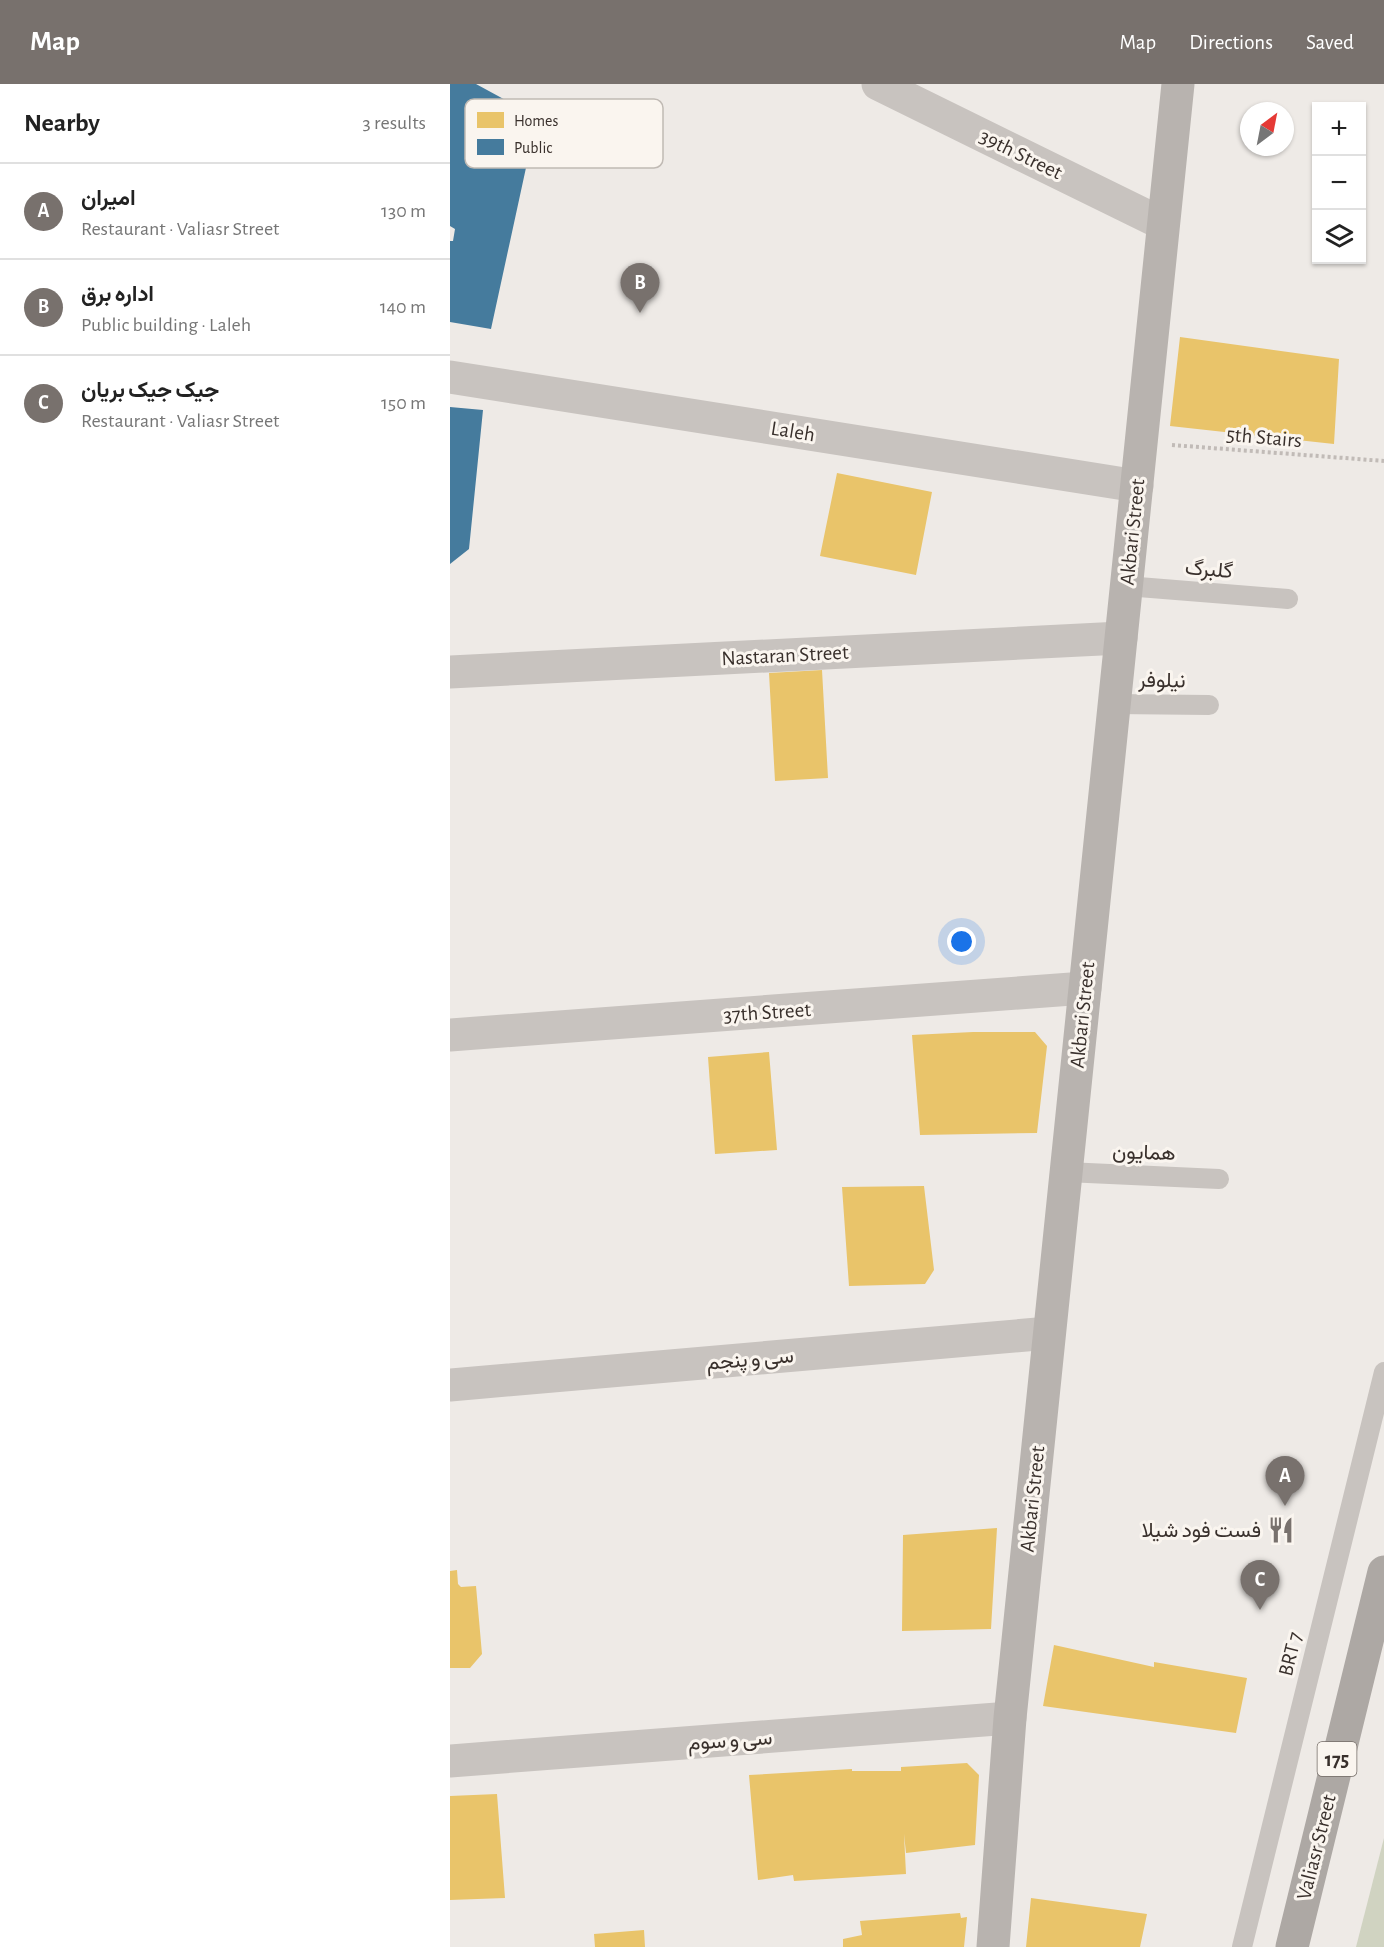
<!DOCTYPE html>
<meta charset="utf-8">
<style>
:root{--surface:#fff;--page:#f6f6f6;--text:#222;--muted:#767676;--line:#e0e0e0;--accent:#78716d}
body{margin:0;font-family:"Alegreya Sans",Vazirmatn,sans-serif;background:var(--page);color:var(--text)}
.controls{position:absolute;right:18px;top:18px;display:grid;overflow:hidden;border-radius:0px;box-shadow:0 2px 4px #0004}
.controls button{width:54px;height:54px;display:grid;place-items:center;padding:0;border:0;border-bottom:2px solid var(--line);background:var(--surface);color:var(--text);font:30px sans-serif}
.compass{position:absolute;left:790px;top:18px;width:54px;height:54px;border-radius:50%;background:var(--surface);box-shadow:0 2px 4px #0004;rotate:32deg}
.you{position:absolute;left:512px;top:858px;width:21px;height:21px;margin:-15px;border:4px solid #fff;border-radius:50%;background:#1a73e8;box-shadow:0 0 0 9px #1a73e833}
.badge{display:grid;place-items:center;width:39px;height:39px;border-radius:50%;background:var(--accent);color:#fff;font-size:20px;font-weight:700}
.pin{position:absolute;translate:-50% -50px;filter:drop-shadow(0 2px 3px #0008)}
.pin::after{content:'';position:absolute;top:32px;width:21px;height:18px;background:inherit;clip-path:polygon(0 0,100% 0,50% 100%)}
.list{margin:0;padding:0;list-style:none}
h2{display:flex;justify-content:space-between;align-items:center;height:78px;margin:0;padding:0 24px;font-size:26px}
h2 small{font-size:20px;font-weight:400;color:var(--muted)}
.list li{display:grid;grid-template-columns:39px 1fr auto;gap:18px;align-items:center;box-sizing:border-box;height:96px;padding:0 24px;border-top:2px solid var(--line)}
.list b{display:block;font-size:22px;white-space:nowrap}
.list p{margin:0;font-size:20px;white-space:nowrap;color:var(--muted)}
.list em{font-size:20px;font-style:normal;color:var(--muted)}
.icon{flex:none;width:33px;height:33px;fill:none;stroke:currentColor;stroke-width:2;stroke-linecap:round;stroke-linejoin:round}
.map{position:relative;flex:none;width:934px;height:1863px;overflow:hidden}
header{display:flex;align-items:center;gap:36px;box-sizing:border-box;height:84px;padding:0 30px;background:var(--accent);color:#fff}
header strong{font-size:28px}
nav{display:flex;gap:33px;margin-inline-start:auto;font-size:21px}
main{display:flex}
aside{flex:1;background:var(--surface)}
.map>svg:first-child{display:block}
</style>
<header>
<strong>Map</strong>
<nav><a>Map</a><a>Directions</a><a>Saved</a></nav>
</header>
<main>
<aside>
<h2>Nearby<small>3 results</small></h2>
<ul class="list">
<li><span class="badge">A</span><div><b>امیران</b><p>Restaurant · Valiasr Street</p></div><em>130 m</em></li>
<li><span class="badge">B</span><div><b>اداره برق</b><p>Public building · Laleh</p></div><em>140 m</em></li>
<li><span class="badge">C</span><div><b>جیک جیک بریان</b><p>Restaurant · Valiasr Street</p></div><em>150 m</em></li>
</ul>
</aside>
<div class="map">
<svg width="934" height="1863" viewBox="0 0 934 1863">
<rect width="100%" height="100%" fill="#eeeae6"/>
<!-- green -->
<path fill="#d0d3c1" d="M934 1754V1863H906Z"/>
<!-- homes -->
<path fill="#e9c46a" d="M730 253 889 275 884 360 720 342Z
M387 389 482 408 466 491 370 472Z
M372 586 378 694 325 697 319 589Z
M523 948H585L597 962 587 1049 470 1051 462 951Z
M319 968 327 1066 265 1070 258 973Z
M474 1102 484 1186 475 1200 399 1202 392 1103Z
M547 1444 541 1545 452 1547 453 1451Z
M7 1486 8 1500 11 1503 26 1502 32 1570 20 1584H0V1487Z
M604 1561 704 1583V1578L797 1594 786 1649 593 1622Z
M517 1679 529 1691 525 1761 456 1769 454 1750 456 1790 344 1797 343 1791 308 1796 299 1691 402 1685V1687H451V1683Z
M47 1710 55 1814 0 1816V1712Z
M581 1814 697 1830 690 1863H576Z
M510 1829 511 1834 517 1833 514 1863H393V1855L412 1851 410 1837Z
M194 1846 195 1863H145L144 1850Z"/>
<!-- public -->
<path fill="#457b9d" d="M0 0H26L87 33 41 245 0 238V157H3L5 145 0 142Z
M0 323 33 326 19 465 0 480Z"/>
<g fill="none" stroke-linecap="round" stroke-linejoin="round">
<!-- path -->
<path stroke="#c1bbb7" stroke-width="4" stroke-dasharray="3 3" stroke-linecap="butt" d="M722 361 934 377"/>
<!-- lane -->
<path stroke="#c8c3bf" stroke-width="20" d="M676 502 838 515
M664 620 759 621
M616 1088 769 1095
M792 1863 934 1288"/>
<!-- street -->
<path stroke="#c8c3bf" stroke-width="33" d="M428 0 713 140
M0 293 687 402
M0 588 671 554
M0 951 635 904
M0 1301 599 1249
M0 1677 560 1634"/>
<!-- secondary -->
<path stroke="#b8b3af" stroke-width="33" d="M543 1863 560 1634 728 0"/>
<!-- primary -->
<path stroke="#ada8a4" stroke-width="33" d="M842 1863 934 1488"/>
</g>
<!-- icons -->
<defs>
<g id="restaurant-bare" transform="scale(2.07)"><path d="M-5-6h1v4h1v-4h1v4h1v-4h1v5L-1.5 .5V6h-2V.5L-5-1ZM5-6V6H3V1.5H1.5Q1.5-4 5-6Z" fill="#78716d" stroke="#faf5ef" stroke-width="2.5" paint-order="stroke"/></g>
</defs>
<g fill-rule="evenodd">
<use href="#restaurant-bare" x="831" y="1446"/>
</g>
<g text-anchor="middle" stroke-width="6" stroke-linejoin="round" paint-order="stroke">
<!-- shield labels -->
<rect fill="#faf5ef" stroke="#736b66" stroke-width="1.5" x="867.5" y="1658" width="39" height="34" rx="4.5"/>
<g font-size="20" font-weight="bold" fill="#39302c">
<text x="887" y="1682">175</text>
</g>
<!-- street labels -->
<g font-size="21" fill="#39302c" stroke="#faf5ef">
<text transform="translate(571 70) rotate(26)" y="7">39th Street</text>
<text transform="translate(343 347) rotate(9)" y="7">Laleh</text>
<text transform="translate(814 353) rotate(5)" y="7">5th Stairs</text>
<text transform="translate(682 448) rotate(-84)" y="7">Akbari Street</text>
<text transform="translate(759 485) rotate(5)" y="7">گلبرگ</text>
<text transform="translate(335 571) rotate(-3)" y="7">Nastaran Street</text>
<text transform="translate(712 596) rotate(1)" y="7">نیلوفر</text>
<text transform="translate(317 928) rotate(-4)" y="7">37th Street</text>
<text transform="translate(632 931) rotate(-84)" y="7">Akbari Street</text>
<text transform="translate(694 1068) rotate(2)" y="7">همایون</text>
<text transform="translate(300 1275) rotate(-5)" y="7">سی و پنجم</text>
<text transform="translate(582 1415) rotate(-84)" y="7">Akbari Street</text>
<text transform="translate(840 1570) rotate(-76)" y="7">BRT 7</text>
<text transform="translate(280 1656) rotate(-4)" y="7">سی و سوم</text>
<text transform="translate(866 1763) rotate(-76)" y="7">Valiasr Street</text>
</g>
<!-- poi labels -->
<g font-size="21" fill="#39302c" stroke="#faf5ef" text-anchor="end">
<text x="811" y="1453">فست فود شیلا</text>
</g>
</g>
<!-- legend -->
<rect x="15" y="15" width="198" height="69" rx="9" fill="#faf5ef" stroke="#c0bab4" stroke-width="1.5"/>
<rect x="27" y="28" width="27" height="16" fill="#e9c46a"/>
<rect x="27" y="55" width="27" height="16" fill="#457b9d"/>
<g font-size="16" fill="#39302c">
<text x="64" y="42">Homes</text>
<text x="64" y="69">Public</text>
</g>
</svg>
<div class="controls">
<button>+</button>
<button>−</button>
<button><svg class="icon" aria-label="layers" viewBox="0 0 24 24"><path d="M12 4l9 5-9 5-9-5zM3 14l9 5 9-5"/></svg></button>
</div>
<svg class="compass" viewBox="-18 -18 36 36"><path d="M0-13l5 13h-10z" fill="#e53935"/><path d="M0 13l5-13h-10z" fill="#767676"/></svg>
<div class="you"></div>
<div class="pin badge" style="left:835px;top:1422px">A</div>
<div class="pin badge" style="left:190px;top:229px">B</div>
<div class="pin badge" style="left:810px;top:1526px">C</div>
</div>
</main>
